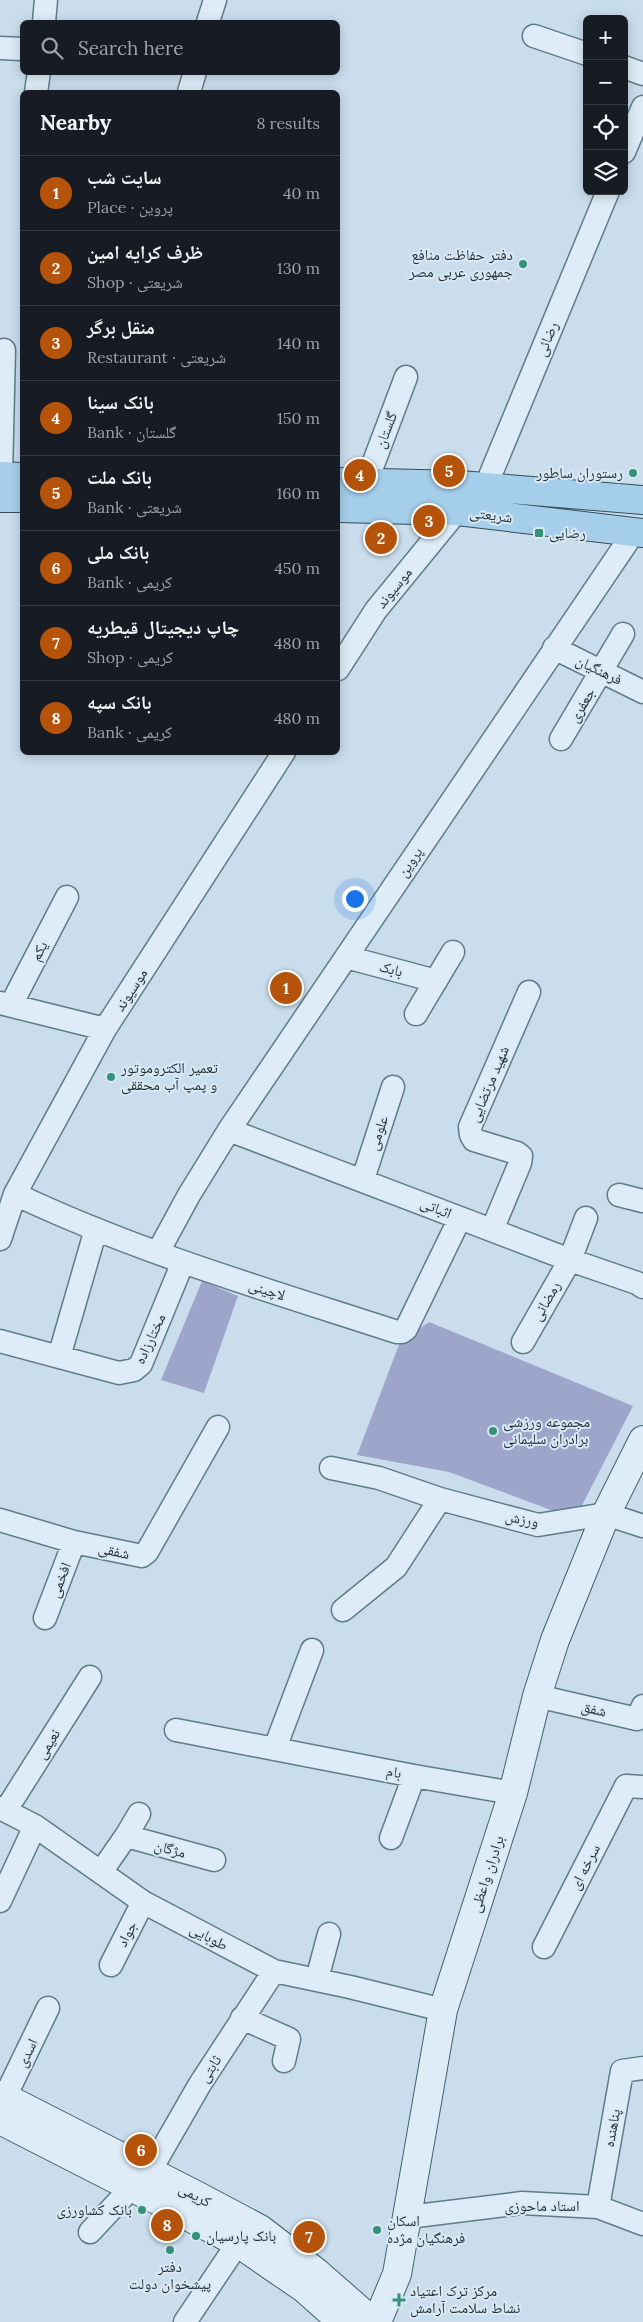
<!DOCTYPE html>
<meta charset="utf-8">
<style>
:root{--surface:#171b24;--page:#242831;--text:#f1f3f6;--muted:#9ea1a6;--line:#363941;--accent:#b45309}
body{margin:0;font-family:Lora,"Noto Naskh Arabic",serif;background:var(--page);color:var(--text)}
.controls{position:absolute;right:15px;top:15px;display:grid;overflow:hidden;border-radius:8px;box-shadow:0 2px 12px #0003}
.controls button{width:45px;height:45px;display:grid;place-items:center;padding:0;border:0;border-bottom:1px solid var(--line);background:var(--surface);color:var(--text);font:25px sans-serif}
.you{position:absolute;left:354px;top:898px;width:18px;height:18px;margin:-12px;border:4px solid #fff;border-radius:50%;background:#1a73e8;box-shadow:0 0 0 8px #1a73e833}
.badge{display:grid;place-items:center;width:32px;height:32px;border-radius:50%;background:var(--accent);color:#fff;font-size:16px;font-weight:700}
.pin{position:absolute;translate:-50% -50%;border:2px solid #fff;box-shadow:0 1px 5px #0006}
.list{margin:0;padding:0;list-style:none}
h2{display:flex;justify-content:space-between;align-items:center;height:65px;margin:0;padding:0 20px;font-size:21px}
h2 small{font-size:16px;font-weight:400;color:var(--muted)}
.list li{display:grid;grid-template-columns:32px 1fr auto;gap:15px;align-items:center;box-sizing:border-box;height:75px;padding:0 20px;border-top:1px solid var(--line)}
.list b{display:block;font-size:19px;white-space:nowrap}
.list p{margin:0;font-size:16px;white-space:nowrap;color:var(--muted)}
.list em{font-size:16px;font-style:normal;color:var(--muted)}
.icon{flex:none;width:28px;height:28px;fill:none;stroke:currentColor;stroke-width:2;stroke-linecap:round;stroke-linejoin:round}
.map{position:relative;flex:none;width:643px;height:2322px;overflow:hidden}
.search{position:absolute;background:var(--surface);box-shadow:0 2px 12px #0003;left:20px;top:20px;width:320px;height:55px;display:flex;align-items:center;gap:12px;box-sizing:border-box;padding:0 18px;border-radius:8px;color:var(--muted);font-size:19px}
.panel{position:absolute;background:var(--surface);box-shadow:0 2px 12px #0003;left:20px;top:90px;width:320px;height:665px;border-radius:8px}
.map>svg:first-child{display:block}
</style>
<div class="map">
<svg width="643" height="2322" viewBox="0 0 643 2322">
<rect width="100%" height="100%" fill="#caddec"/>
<!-- pitch -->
<path fill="#9ea5ca" d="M202 1281 238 1296 204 1393 161 1380Z
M429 1322 633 1406 575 1519 449 1472 357 1455 400 1342Z"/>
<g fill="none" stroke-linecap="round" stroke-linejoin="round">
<!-- street casing -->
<g stroke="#5f7d87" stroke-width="25">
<path id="street" d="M44 22 46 0
M208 22 215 0
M534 36 587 54
M0 48 22 49
M624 67 643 74
M36 92 39 72
M189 92 195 72
M624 152 643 107
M1 476 4 350
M366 483 406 377
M485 488 608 191
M554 648 643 692
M338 669 376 610 457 511
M561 739 623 634
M346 957 436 981
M0 1003 105 1029
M11 1005 67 897
M416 1014 453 952
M229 1130 570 1260 637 1283 643 1287
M363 1179 393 1087
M15 1194C137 1252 268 1290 397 1332H402L406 1329 460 1218
M619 1195 643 1201
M492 1230 520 1163 521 1156 517 1153 474 1140 471 1135 470 1127 529 992
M0 1239 15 1194 105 1029 284 752
M158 1252 189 1195 229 1130 634 532
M0 1341 119 1373 134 1370 141 1364 183 1262
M523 1342 570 1260 586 1218
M59 1357 96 1229
M331 1468 379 1478 440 1499 538 1525 606 1514 643 1526
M0 1520 74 1542 142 1556 147 1552 218 1427
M343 1610 396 1567 440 1499
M45 1618 74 1542
M537 1696 637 1719 643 1706
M176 1730 414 1776 513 1793
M275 1748 312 1650
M0 1808 35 1826 143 1902 274 1971 350 1987 443 2010
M6 1810 90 1677
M126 1836 139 1814
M391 1838 414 1776
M101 1872 126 1836 214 1860
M0 1901 35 1826
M544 1947 626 1786 643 1787
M111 1965 143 1902
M317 1979 329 1934
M242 2018 289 2039 284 2061
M5 2097 48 2008
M150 2171 200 2084 274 1971
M598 2207 622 2071 643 2068
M408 2217 522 2203 598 2207 643 2224
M90 2232 132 2187
M185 2322 238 2243"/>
</g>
<!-- secondary casing -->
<g stroke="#426069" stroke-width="30">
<path id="secondary" d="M0 2095 194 2194 260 2229 316 2272 373 2322
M0 2120 182 2213 238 2243 305 2289 342 2322
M377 2322 397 2274 443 2010 513 1793 537 1696 555 1640 606 1514 643 1440"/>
</g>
<!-- primary casing -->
<g stroke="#334f56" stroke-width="30">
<path id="primary" d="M0 476 22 477
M338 482 460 485 643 500
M0 498H22
M338 508 457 511 643 533"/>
</g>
<!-- street -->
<use href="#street" stroke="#ddecf7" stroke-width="22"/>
<!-- secondary -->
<use href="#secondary" stroke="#ddecf7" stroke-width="28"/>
<!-- primary -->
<use href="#primary" stroke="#a5ceeb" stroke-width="28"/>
</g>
<!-- markers -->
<g fill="#349278" stroke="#d9e8f4" stroke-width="2">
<circle cx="523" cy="264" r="5"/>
<circle cx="633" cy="473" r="5"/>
<rect x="534" y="528" width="10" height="10" rx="2.5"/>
<circle cx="111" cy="1077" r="5"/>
<circle cx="493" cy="1431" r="5"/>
<circle cx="142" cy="2210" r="5"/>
<circle cx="377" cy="2230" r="5"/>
<circle cx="196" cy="2236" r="5"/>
<circle cx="170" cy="2250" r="5"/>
<path d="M396.5 2292.5h5v5h5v5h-5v5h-5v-5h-5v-5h5z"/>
</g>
<g text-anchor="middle" stroke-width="4" stroke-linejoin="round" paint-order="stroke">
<!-- poi labels -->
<g font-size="15" fill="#223439" stroke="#d9e8f4" text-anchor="start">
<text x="513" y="260" text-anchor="end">دفتر حفاظت منافع<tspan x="513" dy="17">جمهوری عربی مصر</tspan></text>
<text x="623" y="478" text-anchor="end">رستوران ساطور</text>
<text x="549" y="538">رضایی</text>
<text x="121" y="1073">تعمیر الکتروموتور<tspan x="121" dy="17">و پمپ آب محققی</tspan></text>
<text x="503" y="1427">مجموعه ورزشی<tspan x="503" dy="17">برادران سلیمانی</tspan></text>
<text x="132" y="2215" text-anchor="end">بانک کشاورزی</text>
<text x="387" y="2226">اسکان<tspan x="387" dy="17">فرهنگیان مژده</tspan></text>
<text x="206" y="2241">بانک پارسیان</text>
<text x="170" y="2272" text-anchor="middle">دفتر<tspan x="170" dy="17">پیشخوان دولت</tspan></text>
<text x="410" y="2296">مرکز ترک اعتیاد<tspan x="410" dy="17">نشاط سلامت آرامش</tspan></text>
</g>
<!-- street labels -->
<g font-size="15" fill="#223439" stroke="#d9e8f4">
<text transform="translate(547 339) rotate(-68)" y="5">رضائی</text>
<text transform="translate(386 430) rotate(-69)" y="5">گلستان</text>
<text transform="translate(491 515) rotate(7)" y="5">شریعتی</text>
<text transform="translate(394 588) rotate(-51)" y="5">موسیوند</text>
<text transform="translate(599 670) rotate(26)" y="5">فرهنگیان</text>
<text transform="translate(582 705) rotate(-59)" y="5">جعفری</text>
<text transform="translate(410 862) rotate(-56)" y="5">پروین</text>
<text transform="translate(39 951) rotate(-63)" y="5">یکم</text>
<text transform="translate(391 969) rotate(15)" y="5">بابک</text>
<text transform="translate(131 990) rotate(-57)" y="5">موسیوند</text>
<text transform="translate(489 1084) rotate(-67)" y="5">شهید مرتضایی</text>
<text transform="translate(378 1133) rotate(-72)" y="5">علومی</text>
<text transform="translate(436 1208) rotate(22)" y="5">اثباتی</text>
<text transform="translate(267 1290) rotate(18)" y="5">لاچینی</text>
<text transform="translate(546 1301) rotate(-60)" y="5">رمضانی</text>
<text transform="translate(150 1339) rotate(-65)" y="5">مختارزاده</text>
<text transform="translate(522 1519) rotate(11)" y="5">ورزش</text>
<text transform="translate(114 1551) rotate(12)" y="5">شفقی</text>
<text transform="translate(60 1580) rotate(-69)" y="5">افخمی</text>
<text transform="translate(594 1709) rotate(13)" y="5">شفق</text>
<text transform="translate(48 1744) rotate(-58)" y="5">نعیمی</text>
<text transform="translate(394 1772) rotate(11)" y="5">بام</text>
<text transform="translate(170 1849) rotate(15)" y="5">مژگان</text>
<text transform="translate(585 1867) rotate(-63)" y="5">سرخه ای</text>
<text transform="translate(487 1874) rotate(-72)" y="5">برادران واعظی</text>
<text transform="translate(127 1934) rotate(-63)" y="5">جواد</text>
<text transform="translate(209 1937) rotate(28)" y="5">طوبایی</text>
<text transform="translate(27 2053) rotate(-64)" y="5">اسدی</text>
<text transform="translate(210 2069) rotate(-58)" y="5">ثابتی</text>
<text transform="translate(612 2128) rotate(-80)" y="5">پناهنده</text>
<text transform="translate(195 2195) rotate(28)" y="5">کریمی</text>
<text x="542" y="2211">استاد ماحوزی</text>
</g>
</g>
</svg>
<div class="controls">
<button>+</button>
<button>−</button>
<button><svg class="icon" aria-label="locate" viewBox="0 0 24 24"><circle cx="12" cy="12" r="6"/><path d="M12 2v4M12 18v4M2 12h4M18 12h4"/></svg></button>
<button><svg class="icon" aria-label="layers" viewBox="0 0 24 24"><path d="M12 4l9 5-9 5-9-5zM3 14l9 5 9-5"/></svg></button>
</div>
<div class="you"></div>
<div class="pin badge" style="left:286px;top:988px">1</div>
<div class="pin badge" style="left:381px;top:538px">2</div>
<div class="pin badge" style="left:429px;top:521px">3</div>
<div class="pin badge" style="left:360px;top:475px">4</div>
<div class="pin badge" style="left:449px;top:471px">5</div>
<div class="pin badge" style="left:141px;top:2150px">6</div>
<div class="pin badge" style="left:309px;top:2237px">7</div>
<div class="pin badge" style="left:167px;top:2225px">8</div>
<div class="search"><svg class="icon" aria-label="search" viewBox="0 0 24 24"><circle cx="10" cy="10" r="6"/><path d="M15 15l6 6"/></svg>Search here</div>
<section class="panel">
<h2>Nearby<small>8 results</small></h2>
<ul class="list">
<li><span class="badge">1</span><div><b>سایت شب</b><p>Place · پروین</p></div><em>40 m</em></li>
<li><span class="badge">2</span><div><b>ظرف کرایه امین</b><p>Shop · شریعتی</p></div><em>130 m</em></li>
<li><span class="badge">3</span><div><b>منقل برگر</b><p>Restaurant · شریعتی</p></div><em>140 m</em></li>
<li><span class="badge">4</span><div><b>بانک سینا</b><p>Bank · گلستان</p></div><em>150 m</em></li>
<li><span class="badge">5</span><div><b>بانک ملت</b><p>Bank · شریعتی</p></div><em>160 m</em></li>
<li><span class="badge">6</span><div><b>بانک ملی</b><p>Bank · کریمی</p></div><em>450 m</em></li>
<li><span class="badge">7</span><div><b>چاپ دیجیتال قیطریه</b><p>Shop · کریمی</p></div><em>480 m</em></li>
<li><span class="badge">8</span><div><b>بانک سپه</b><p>Bank · کریمی</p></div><em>480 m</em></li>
</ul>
</section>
</div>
